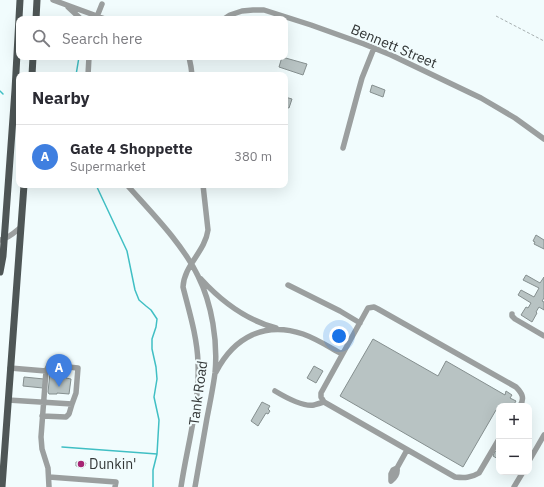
<!DOCTYPE html>
<meta charset="utf-8">
<style>
:root{--surface:#fff;--page:#f7f7f7;--text:#2b2b33;--muted:#7c7c81;--line:#e1e1e2;--accent:#db2777}
body{margin:0;font-family:"IBM Plex Sans",sans-serif;background:var(--page);color:var(--text)}
.controls{position:absolute;right:12px;bottom:12px;display:grid;overflow:hidden;border-radius:8px;box-shadow:0 4px 16px #0002}
.controls button{width:36px;height:36px;display:grid;place-items:center;padding:0;border:0;border-bottom:1px solid var(--line);background:var(--surface);color:var(--text);font:20px sans-serif}
.you{position:absolute;left:339px;top:336px;width:14px;height:14px;margin:-10px;border:3px solid #fff;border-radius:50%;background:#1a73e8;box-shadow:0 0 0 6px #1a73e833}
.badge{display:grid;place-items:center;width:26px;height:26px;border-radius:50%;background:var(--accent);color:#fff;font-size:13px;font-weight:700}
.pin{position:absolute;translate:-50% -33px;filter:drop-shadow(0 1px 2px #0008)}
.pin::after{content:'';position:absolute;top:21px;width:14px;height:12px;background:inherit;clip-path:polygon(0 0,100% 0,50% 100%)}
.list{margin:0;padding:0;list-style:none}
h2{display:flex;justify-content:space-between;align-items:center;height:52px;margin:0;padding:0 16px;font-size:17px}
h2 small{font-size:13px;font-weight:400;color:var(--muted)}
.list li{display:grid;grid-template-columns:26px 1fr auto;gap:12px;align-items:center;box-sizing:border-box;height:64px;padding:0 16px;border-top:1px solid var(--line)}
.list b{display:block;font-size:15px;white-space:nowrap}
.list p{margin:0;font-size:13px;white-space:nowrap;color:var(--muted)}
.list em{font-size:13px;font-style:normal;color:var(--muted)}
.icon{flex:none;width:22px;height:22px;fill:none;stroke:currentColor;stroke-width:2;stroke-linecap:round;stroke-linejoin:round}
.map{position:relative;flex:none;width:544px;height:487px;overflow:hidden}
.search{position:absolute;background:var(--surface);box-shadow:0 4px 16px #0002;left:16px;top:16px;width:272px;height:44px;display:flex;align-items:center;gap:10px;box-sizing:border-box;padding:0 14px;border-radius:8px;color:var(--muted);font-size:15px}
.panel{position:absolute;background:var(--surface);box-shadow:0 4px 16px #0002;left:16px;top:72px;width:272px;height:116px;border-radius:8px}
.map>svg:first-child{display:block}
</style>
<div class="map">
<svg width="544" height="487" viewBox="0 0 544 487">
<rect width="100%" height="100%" fill="#f1fcfd"/>
<g fill="none" stroke-linecap="round" stroke-linejoin="round">
<!-- stream -->
<path stroke="#40bfc4" stroke-width="1.5" d="M76 75 79 57
M0 91 3 94
M96 185 127 251 135 290 139 300 146 306 151 310 157 319 156 327 152 339V349L156 367 157 379 154 397 159 420 157 454 153 470V487
M62 447 157 454"/>
</g>
<!-- building -->
<path fill="#b8c3c3" stroke="#858f8f" d="M282 57 307 64 303 75 279 67Z
M372 85 385 90 383 97 370 92Z
M285 97 292 99 289 108 285 107Z
M536 235 544 240V249L534 244 535 242 533 241Z
M526 275 540 283 544 277V298L542 301 544 302V310L539 307 536 312 537 313 532 322 521 315 526 307 528 308 531 303 518 295 521 290 534 297 539 288 523 280Z
M373 339 438 376 446 361 505 395 506 391 512 395 510 398 516 401 513 406H499V411L496 410 463 467 340 396Z
M314 366 323 371 316 383 307 378Z
M50 373 66 375V378L71 379 69 394 57 393V394H49L48 392Z
M24 377 44 379 43 388 23 386Z
M262 402 270 406 268 409 270 411 268 414 266 413 258 426 251 421Z
M495 451 499 453V462L497 461 498 459 493 456Z
M76 462 86 463 85 466H83V468L78 467V466H76Z"/>
<g fill="none" stroke-linecap="round" stroke-linejoin="round">
<!-- path -->
<path stroke="#a8b0b1" stroke-width="1" stroke-dasharray="3 2" stroke-linecap="butt" d="M496 16 544 41"/>
<!-- minor -->
<path stroke="#9b9f9f" stroke-width="5.5" d="M53 0 105 19
M68 7 81 19
M96 19 102 4
M224 19 230 15 242 11 253 10H264L311 25 364 44 391 55 481 98 515 118 544 139
M189 57 191 67 192 75
M88 75 89 57
M343 148 357 96 362 78 374 48
M127 185C151 212 182 243 198 276 212 304 218 342 215 373 213 388 210 403 207 418 203 441 199 464 195 487
M0 240C8 239 15 232 21 227
M201 279C222 302 246 320 276 328
M288 285 340 311 360 323
M512 314V316L515 319 544 336
M10 368 46 371 41 437 42 449 48 468 49 487
M216 372C234 337 265 321 303 334 317 339 329 347 342 354
M275 391C285 397 303 407 314 405 317 404 321 403 324 402
M8 400 72 404 76 393 78 368 49 365 46 371
M42 416 66 417 69 414 72 404
M499 439 479 473C471 478 464 478 455 477L324 402 321 397V393L368 308 374 307 378 309 516 387C522 393 525 398 520 406
M529 461 544 435
M397 468C398 474 395 478 391 481V474L393 470 397 468 407 450
M49 477 116 482 115 487
M181 487C187 446 200 404 198 362 197 336 189 311 183 287 184 265 205 252 208 230L203 185
M514 487 523 472"/>
<!-- major -->
<path stroke="#4e5656" stroke-width="7" d="M36 19 37 0
M32 75 33 57
M0 272 3 256 15 90 20 0
M2 487 24 185"/>
</g>
<!-- markers -->
<circle fill="#a72574" stroke="#f1fcfd" stroke-width="1.5" cx="81" cy="464" r="4"/>
<g text-anchor="middle" stroke-width="4" stroke-linejoin="round" paint-order="stroke">
<!-- street labels -->
<g font-size="14" fill="#333737" stroke="#f1fcfd">
<text transform="translate(394 46) rotate(23)" y="5">Bennett Street</text>
<text transform="translate(198 393) rotate(-82)" y="5">Tank Road</text>
</g>
<!-- poi labels -->
<g font-size="14" fill="#333737" stroke="#f1fcfd" text-anchor="start">
<text x="89" y="469">Dunkin'</text>
</g>
</g>
</svg>
<div class="controls">
<button>+</button>
<button>−</button>
</div>
<div class="you"></div>
<div class="pin badge" style="left:59px;top:387px;background:#3f7fe0">A</div>
<div class="search"><svg class="icon" aria-label="search" viewBox="0 0 24 24"><circle cx="10" cy="10" r="6"/><path d="M15 15l6 6"/></svg>Search here</div>
<section class="panel">
<h2>Nearby<small></small></h2>
<ul class="list">
<li><span class="badge" style="background:#3f7fe0">A</span><div><b>Gate 4 Shoppette</b><p>Supermarket</p></div><em>380 m</em></li>
</ul>
</section>
</div>
